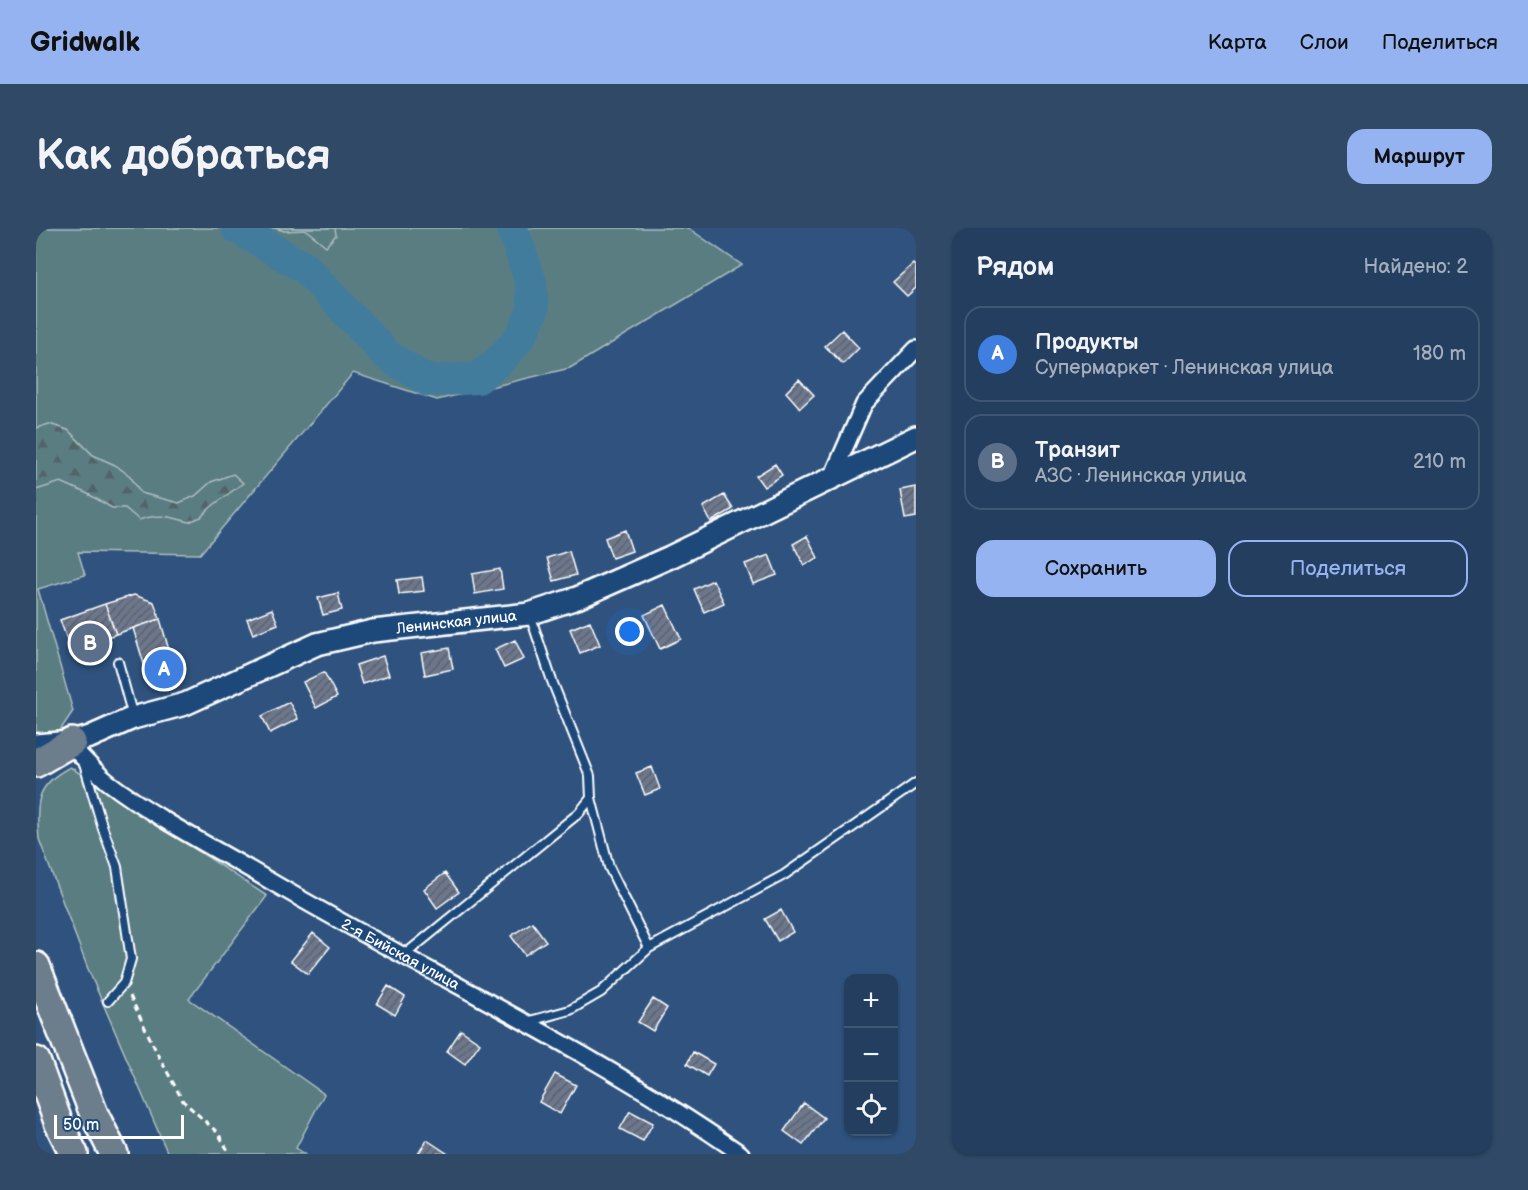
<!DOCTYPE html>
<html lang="ru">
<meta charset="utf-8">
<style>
:root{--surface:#233e5e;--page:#2f4967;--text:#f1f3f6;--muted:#a3aebc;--line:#405773;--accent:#95b2f1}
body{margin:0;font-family:"Balsamiq Sans",sans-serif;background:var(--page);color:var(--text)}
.controls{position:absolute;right:18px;bottom:18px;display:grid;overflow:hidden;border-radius:12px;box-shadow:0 2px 4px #0004}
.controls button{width:54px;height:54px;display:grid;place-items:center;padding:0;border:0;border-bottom:2px solid var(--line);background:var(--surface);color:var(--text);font:30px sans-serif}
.scale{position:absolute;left:18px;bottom:15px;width:130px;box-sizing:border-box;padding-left:6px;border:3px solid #fff;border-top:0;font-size:16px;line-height:21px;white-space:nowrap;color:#fff;-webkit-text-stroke:4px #1f4a7a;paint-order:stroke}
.you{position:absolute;left:594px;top:404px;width:21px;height:21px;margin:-15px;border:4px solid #fff;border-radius:50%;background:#1a73e8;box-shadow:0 0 0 9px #1a73e833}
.badge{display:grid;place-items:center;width:39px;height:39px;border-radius:50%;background:var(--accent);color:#fff;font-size:20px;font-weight:700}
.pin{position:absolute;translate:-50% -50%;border:3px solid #fff;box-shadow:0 2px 6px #0006}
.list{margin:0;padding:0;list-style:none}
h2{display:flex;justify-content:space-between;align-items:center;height:78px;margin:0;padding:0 24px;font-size:26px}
h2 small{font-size:20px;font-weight:400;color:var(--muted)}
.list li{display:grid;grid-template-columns:39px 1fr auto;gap:18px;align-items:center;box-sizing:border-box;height:96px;margin:0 12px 12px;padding:0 12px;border:2px solid var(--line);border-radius:18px}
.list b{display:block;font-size:22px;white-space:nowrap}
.list p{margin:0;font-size:20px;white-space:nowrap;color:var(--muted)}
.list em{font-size:20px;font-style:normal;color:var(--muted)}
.actions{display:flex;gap:12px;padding:18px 24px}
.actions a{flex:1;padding:14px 0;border:2px solid var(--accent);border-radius:18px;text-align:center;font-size:21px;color:var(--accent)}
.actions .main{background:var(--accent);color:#111}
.icon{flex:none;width:33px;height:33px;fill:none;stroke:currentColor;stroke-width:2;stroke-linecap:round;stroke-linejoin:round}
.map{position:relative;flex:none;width:880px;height:926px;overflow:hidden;border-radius:18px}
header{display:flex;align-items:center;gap:36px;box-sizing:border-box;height:84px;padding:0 30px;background:var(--accent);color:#111}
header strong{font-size:28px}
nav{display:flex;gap:33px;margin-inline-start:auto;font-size:21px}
.intro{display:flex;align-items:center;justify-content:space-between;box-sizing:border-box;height:144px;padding:0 36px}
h1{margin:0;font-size:42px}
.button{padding:15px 27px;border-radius:18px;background:var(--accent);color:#111;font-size:21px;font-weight:700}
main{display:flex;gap:36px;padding:0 36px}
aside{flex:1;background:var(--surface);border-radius:18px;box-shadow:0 2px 4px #0004}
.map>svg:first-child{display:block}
</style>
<header>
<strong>Gridwalk</strong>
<nav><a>Карта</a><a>Слои</a><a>Поделиться</a></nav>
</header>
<div class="intro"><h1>Как добраться</h1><a class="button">Маршрут</a></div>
<main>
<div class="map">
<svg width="880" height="926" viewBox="0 0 880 926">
<defs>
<pattern id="forest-firs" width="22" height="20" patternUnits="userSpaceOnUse" patternTransform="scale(1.5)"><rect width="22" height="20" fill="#5a7d82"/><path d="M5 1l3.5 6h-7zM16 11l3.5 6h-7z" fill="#536467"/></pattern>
<pattern id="building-hatch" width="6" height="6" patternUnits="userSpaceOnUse" patternTransform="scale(1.5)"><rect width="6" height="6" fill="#6d778c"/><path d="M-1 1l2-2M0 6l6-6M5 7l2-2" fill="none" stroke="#5c626c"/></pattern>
</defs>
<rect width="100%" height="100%" fill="#2f537e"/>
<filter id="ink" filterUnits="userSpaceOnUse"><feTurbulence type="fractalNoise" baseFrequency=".0167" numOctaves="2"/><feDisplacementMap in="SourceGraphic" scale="12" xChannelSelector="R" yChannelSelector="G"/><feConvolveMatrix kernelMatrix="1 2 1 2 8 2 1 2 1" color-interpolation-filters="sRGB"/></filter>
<g filter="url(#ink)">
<!-- grass -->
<path fill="#5a7d82" stroke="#acbec0" stroke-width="1.5" d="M0 0H652L706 37 534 140 401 172 317 145 164 326 42 324 49 347 2 361 37 483 23 504 11 507 0 504Z
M34 539 231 668 153 771 288 866 260 920 269 926H132L52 741 3 611C0 572 0 557 34 539Z"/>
<!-- forest -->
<path fill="url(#forest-firs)" stroke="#acbec0" stroke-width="1.5" d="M239 0H299L300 7 290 18 270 2 248 3Z
M13 196 32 202 57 227 79 237 94 248 105 265 143 275 159 268 175 254 197 246 207 255 175 279 165 289 153 294C134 289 123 285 103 292L89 280H76L52 266 25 254 0 262V200Z"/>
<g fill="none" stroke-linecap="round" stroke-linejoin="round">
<!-- river -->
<path stroke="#437c9d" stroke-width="32" d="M201 0 269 40 352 128 392 153 442 150 466 130 484 109 497 83 495 55 476 0"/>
</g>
<!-- building -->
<path fill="url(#building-hatch)" stroke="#fff" stroke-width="1.5" d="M877 36 880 39V60L871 68 857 54Z
M806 102 823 120 807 136 789 118Z
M763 151 778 167 764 180 750 164Z
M739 236 746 247 728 259 720 248Z
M880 259V289L869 291 864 262Z
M688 267 697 281 675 294 667 279Z
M589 302 596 323 576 330 569 310Z
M771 308 782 330 768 337 757 316Z
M533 323 540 347 518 353 511 330Z
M733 327 741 347 717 356 709 336Z
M464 341 467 361 439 366 436 346Z
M386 349 388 363 363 366 361 352Z
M677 352 688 375 668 384 658 361Z
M302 365 306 382 287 387 282 370Z
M98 367 118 374 124 391 80 406 69 376Z
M69 376 80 406 35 422 24 392Z
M629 377 645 411 624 421 608 387Z
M236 381 242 396 217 406 211 391Z
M124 391 141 450 115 459 97 400Z
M554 393 564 417 544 425 534 401Z
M479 412 488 431 468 440 459 421Z
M413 420 417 441 389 447 385 425Z
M347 428 353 447 326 456 320 437Z
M288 444 301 469 280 480 267 454Z
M253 474 262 491 234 505 226 488Z
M616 539 624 561 609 567 600 545Z
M409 645 423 664 401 680 388 661Z
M745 682 757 704 742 713 729 691Z
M496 694 510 713 489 727 475 708Z
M277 705 294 719 272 746 255 733Z
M352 758 369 769 359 787 341 776Z
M617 771 631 780 617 803 602 794Z
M425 802 444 815 429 836 411 823Z
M657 824 678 836 671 848 651 836Z
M519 846 540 857 524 886 503 874Z
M768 875 788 890 767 917 748 903Z
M594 883 617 895 607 913 584 901Z
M391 912 412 926H382Z"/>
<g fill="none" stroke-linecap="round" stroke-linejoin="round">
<!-- lane casing -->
<g stroke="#fff" stroke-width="12">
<path id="lane" d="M82 434 97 489
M48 536 67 601 81 639 95 731 88 755 72 773
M555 570 573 639 613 720
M367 728 543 585 555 570 554 548 516 453 494 387
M490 794 534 782 565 764 613 720 748 647 880 555"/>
</g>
<!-- street casing -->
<g stroke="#fff" stroke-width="20">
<g id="street">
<path d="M796 249 828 176 880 121"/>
<path id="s1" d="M33 516C46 528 58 543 72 554 122 592 180 621 234 653 391 745 556 822 705 926"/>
</g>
</g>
<!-- secondary casing -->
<g stroke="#fff" stroke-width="26">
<g id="secondary">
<path id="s2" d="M0 517 36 514 54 509 97 490 149 476 281 416 337 403 493 386 541 370 634 329 880 209"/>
</g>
</g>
<!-- highway casing -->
<g stroke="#fff" stroke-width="32">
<path id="highway" d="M0 535 36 514
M0 738 58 886 78 926
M0 833 23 896 38 926"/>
</g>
<!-- path -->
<path stroke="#fff" stroke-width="3" stroke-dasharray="6 4.5" stroke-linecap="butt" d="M94 768 121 825 147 873 182 905 194 926"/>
<!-- lane -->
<use href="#lane" stroke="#1f4a7a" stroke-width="8"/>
<!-- street -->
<use href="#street" stroke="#1f4a7a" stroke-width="15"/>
<!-- secondary -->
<use href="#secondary" stroke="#1f4a7a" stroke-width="21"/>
<!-- highway -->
<use href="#highway" stroke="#6c7d8c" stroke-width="27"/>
</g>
</g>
<g text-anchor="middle" stroke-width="4.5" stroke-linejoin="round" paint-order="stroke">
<!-- street labels -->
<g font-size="15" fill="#fff" stroke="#1f4a7a">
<text dy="5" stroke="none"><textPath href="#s2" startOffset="442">Ленинская улица</textPath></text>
<text dy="5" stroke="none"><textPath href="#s1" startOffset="394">2-я Бийская улица</textPath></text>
</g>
</g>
</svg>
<div class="controls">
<button>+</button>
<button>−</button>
<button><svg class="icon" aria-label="locate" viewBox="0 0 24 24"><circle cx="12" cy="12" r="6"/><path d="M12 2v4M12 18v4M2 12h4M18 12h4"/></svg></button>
</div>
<div class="scale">50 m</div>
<div class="you"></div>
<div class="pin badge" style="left:128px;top:441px;background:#3f7fe0">A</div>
<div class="pin badge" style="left:54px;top:415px;background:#5c6f8a">B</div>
</div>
<aside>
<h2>Рядом<small>Найдено: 2</small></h2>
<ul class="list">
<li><span class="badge" style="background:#3f7fe0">A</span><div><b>Продукты</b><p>Супермаркет · Ленинская улица</p></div><em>180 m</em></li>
<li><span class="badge" style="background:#5c6f8a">B</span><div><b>Транзит</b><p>АЗС · Ленинская улица</p></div><em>210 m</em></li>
</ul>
<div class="actions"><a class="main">Сохранить</a><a>Поделиться</a></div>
</aside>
</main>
